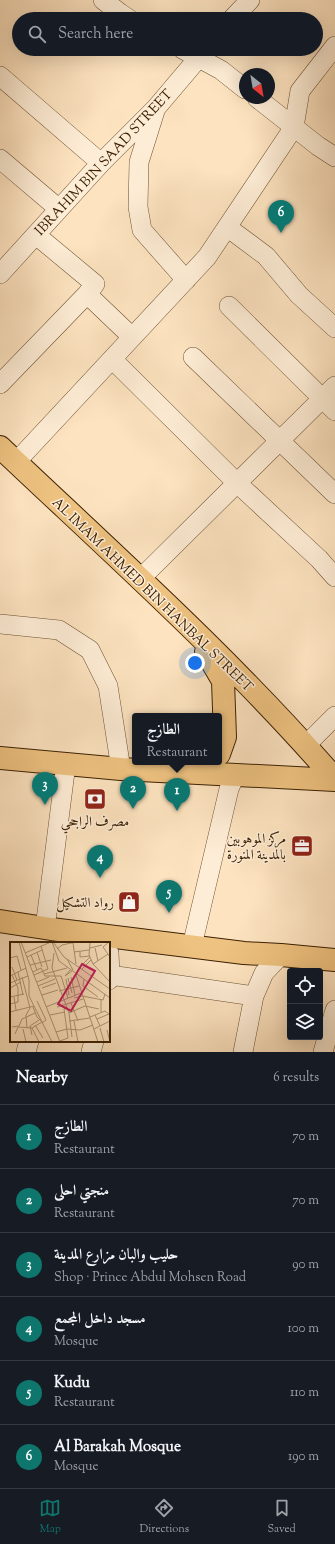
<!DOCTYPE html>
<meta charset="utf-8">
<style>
:root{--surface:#171b24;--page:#20242c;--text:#f1f3f6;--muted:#9ea1a6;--line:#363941;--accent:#0f766e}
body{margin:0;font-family:"Sorts Mill Goudy",Amiri,serif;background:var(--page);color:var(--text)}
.controls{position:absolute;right:12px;bottom:12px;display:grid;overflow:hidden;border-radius:4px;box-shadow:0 4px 16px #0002}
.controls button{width:36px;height:36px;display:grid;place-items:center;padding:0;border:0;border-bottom:1px solid var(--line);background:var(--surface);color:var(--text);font:20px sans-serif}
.compass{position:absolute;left:239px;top:68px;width:36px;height:36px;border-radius:50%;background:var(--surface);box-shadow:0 4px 16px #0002;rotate:149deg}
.you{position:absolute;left:195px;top:663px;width:14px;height:14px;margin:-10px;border:3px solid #fff;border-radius:50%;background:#1a73e8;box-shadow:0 0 0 6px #1a73e833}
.badge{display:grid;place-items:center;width:26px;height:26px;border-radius:50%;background:var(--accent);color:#fff;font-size:13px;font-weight:700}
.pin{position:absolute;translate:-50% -33px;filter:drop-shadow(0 1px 2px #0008)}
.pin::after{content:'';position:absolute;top:21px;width:14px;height:12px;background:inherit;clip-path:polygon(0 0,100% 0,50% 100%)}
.popup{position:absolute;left:132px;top:713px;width:90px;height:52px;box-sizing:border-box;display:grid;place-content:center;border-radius:4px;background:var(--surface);filter:drop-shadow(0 1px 3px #0005);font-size:13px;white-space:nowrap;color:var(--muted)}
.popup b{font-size:15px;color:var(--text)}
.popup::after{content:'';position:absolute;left:50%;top:100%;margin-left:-8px;border:8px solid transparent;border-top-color:var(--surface)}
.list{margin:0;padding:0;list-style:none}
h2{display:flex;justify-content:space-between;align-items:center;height:52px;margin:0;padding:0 16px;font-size:17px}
h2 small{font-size:13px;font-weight:400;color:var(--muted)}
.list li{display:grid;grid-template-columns:26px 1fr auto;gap:12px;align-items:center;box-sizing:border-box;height:64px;padding:0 16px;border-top:1px solid var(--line)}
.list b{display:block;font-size:15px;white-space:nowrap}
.list p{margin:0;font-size:13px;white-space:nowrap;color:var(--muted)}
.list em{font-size:13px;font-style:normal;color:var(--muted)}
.icon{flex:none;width:22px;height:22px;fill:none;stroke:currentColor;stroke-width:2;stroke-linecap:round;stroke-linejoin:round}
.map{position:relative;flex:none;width:335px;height:1052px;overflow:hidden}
.search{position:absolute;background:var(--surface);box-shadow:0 4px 16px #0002;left:12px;right:12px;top:12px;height:44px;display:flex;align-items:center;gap:10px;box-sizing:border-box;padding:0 14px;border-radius:22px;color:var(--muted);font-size:15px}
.sheet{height:436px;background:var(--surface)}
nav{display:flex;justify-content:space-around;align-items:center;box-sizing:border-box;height:56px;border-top:1px solid var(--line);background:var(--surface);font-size:11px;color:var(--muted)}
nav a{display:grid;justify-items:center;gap:2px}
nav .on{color:var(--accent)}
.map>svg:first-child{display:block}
</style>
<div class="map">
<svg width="335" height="1052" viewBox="0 0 335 1052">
<rect width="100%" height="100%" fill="#fde3c0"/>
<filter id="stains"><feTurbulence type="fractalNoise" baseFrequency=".005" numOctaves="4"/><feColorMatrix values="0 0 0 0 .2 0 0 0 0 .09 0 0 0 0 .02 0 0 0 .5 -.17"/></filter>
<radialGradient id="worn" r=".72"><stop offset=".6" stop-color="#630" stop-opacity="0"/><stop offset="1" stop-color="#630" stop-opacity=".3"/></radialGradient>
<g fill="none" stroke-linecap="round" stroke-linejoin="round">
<!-- minor casing -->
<g stroke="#6c5132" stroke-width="20">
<path id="minor" d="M103 0 120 13 129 19
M232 19 250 0
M182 49 221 70 245 89
M0 76 101 163
M257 98 318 146 335 157
M155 111 139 162 138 207 142 230 186 280
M0 159 59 209
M227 227 266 256 299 295 335 328
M36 235 95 284 87 294 132 337
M0 274 101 163 156 108 206 49
M229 306 335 411
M193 357 335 494
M112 359 237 483 319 559 335 577
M0 384 87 294
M16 462 207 257 294 127 300 91 335 46
M140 579 335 386
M0 624 59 630 90 650 108 686 121 769
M306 745 335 716
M45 928 66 764
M192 946 229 789 235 775
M109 953 110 975 109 980
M110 975 254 996
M26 1052 29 1041
M91 1052 94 1041
M243 1052 254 996 264 973 281 955
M323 1052 335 1010"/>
</g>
<!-- major casing -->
<g stroke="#3b2003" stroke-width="24">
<path id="major" d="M0 447C114 555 232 660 335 779
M206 652 223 681 225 737 219 754
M0 758 121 769 335 780
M0 921 51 929 244 953 281 955 335 960"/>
</g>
<!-- minor -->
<use href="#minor" stroke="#feedd6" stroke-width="19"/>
<!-- major -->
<use href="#major" stroke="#eec280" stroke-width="22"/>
</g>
<!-- icons -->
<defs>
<g id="bank-square" transform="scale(1.15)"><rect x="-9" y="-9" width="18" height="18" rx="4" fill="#8f2418" stroke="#feedd6"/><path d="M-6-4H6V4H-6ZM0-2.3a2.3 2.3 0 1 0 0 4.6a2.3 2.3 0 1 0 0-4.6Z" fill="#fff"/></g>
<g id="office-square" transform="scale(1.15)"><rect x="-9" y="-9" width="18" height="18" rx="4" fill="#8f2418" stroke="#feedd6"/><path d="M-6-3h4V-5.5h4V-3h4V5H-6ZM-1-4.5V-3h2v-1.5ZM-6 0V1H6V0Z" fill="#fff"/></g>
<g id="shop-square" transform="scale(1.15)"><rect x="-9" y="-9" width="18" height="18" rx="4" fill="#8f2418" stroke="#feedd6"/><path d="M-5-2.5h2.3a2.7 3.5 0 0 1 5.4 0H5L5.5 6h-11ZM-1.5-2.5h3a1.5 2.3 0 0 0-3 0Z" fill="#fff"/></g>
</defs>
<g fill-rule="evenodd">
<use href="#bank-square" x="95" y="799"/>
<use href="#office-square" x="302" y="846"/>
<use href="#shop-square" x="129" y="902"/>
</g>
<g text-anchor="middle" stroke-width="3" stroke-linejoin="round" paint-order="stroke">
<!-- street labels -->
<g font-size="14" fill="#3b2003" stroke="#feedd6">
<text transform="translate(103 162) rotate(-47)" y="5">IBRAHIM BIN SAAD STREET</text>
<text transform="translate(153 594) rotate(44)" y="5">AL IMAM AHMED BIN HANBAL STREET</text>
</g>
<!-- poi labels -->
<g font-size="14" fill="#3b2003" stroke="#feedd6" text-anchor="end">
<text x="95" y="826" text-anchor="middle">مصرف الراجحي</text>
<text x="286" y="843">مركز الموهوبين<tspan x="286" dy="16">بالمدينة المنورة</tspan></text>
<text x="114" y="907">رواد التشكيل</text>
</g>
</g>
<!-- overview -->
<g transform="translate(10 942)">
<rect width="100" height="100" fill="#fde3c0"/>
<path fill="none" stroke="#af9574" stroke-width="1" d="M9 0 19 38V54L42 100M11 0 50 100M42 0 49 19 100 56M43 0 54 15 100 47M80 0 79 13 83 22 100 40M99 0 93 5 100 15M63 1 66 22M31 4 38 27M80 6 92 3M85 6 88 19M47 7 52 3 66 0M70 9V15L80 14M27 10 32 25M64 10 79 8M15 11 41 0M44 11 42 26 59 71 62 95M21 13 27 28M17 15 32 8M0 16 7 14 11 28M57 17 63 28M83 22 98 12M20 23 41 18M2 25 7 38M70 25 80 15M72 27 81 18M60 28 55 34 62 29M8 30 13 53M23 30 31 26 35 34H51L58 56M34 32 57 26M24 33 38 27M66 33 88 100M0 34 16 26M12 35 20 66 16 73 17 86M61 35 65 53M58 36 62 51M56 37 59 53M74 37 73 44 88 55M27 40 39 35M0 41 18 34M28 44 45 37M0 46 11 40M32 46 46 41M49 49 69 44M32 53 48 48M0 55 14 52M4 55 6 68M64 56 72 54 93 58 95 52M91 57V70M27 59 36 78 32 81M61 61 68 79M0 62 8 60V46L2 33M36 65 71 51M47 65 73 57M0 70 24 64M59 71 75 64 89 67M40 73 55 70M85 73 90 84M80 75 95 69 100 73M87 77 99 72M59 79 80 76M64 79 68 100M25 83 33 96M2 85 9 84 12 77 25 71M22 86 29 100M90 86 94 100M13 87 16 100M84 87 100 79M97 88 100 100M46 90 57 87 70 88 83 83M5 92 8 85 22 86 32 80 27 75 23 65M22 93 20 84 29 78M50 99 58 96 54 67 57 66"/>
<path fill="#c2185b" fill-opacity="0.15" stroke="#c2185b" stroke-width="2" d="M72 22 85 29 61 69 48 62Z"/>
<rect width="100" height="100" fill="none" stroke="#3b2003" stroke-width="2"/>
</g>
<rect width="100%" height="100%" filter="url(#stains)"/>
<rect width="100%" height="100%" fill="url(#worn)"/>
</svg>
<div class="controls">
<button><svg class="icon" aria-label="locate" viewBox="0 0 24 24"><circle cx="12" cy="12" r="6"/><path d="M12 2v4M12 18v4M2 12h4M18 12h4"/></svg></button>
<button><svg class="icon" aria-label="layers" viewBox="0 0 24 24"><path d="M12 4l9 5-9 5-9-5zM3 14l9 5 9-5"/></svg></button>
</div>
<svg class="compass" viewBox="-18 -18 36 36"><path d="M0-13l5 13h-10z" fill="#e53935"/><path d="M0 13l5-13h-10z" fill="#9ea1a6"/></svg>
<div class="you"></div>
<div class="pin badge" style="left:177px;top:811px">1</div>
<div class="popup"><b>الطازج</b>Restaurant</div>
<div class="pin badge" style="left:133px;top:809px">2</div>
<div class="pin badge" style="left:45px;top:805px">3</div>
<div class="pin badge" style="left:100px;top:878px">4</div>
<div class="pin badge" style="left:169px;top:913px">5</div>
<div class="pin badge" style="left:281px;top:233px">6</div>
<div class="search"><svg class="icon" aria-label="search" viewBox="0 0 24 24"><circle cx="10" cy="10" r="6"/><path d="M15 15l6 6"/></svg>Search here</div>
</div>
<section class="sheet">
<h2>Nearby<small>6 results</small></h2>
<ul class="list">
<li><span class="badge">1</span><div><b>الطازج</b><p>Restaurant</p></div><em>70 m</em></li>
<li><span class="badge">2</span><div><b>منجتي احلى</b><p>Restaurant</p></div><em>70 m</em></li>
<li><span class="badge">3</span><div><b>حليب والبان مزارع المدينة</b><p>Shop · Prince Abdul Mohsen Road</p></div><em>90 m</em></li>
<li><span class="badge">4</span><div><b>مسجد داخل المجمع</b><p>Mosque</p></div><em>100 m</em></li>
<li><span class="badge">5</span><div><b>Kudu</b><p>Restaurant</p></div><em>110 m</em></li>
<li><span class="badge">6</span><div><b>Al Barakah Mosque</b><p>Mosque</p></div><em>190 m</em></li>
</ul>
</section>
<nav>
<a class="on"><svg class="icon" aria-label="map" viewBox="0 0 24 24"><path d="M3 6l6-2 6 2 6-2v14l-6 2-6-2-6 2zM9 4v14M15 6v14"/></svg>Map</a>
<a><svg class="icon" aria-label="directions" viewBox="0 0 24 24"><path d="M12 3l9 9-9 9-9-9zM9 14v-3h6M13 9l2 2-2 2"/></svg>Directions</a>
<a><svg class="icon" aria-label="saved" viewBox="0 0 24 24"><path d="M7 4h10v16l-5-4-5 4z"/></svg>Saved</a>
</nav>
